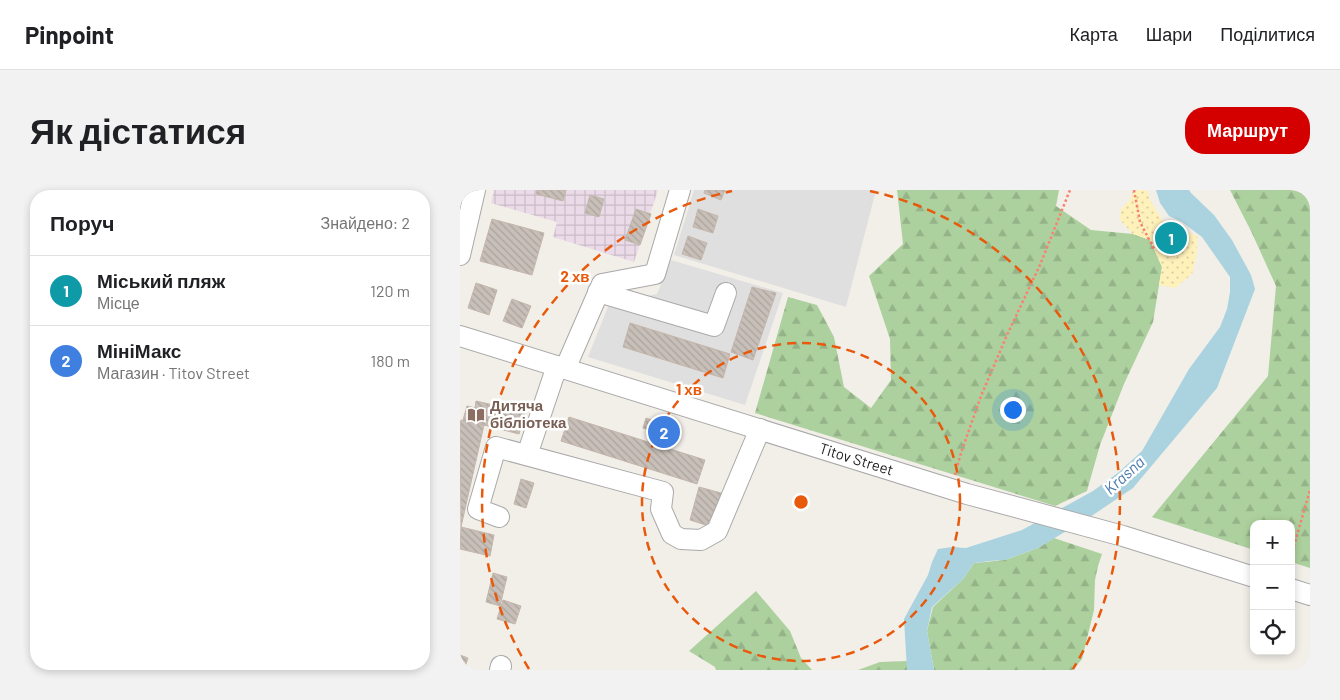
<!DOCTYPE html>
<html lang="uk">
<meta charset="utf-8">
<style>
:root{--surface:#fff;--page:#f2f2f2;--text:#202124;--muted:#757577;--line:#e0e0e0;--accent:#d40000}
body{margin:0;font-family:Barlow,sans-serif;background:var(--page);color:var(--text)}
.controls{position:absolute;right:15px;bottom:15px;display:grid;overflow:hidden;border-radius:10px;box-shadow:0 2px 8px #0003}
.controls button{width:45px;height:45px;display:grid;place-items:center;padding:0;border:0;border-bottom:1px solid var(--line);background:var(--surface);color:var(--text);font:25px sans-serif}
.you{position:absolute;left:552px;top:219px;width:18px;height:18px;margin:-12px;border:4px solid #fff;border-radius:50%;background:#1a73e8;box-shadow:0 0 0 8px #1a73e833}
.badge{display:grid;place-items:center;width:32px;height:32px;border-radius:50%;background:var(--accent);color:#fff;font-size:16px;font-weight:700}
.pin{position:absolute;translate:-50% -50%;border:2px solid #fff;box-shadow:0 1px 5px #0006}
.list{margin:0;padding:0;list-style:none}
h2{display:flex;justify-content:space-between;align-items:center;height:65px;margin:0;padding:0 20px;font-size:21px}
h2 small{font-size:16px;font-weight:400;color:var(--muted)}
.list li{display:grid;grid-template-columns:32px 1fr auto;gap:15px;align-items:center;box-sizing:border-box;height:70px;padding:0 20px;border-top:1px solid var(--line)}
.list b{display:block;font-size:19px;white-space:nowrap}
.list p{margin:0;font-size:16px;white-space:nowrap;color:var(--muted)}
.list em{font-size:16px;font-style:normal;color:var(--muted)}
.icon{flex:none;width:28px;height:28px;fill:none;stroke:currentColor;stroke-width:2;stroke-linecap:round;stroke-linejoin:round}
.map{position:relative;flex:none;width:850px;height:480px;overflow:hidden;border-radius:20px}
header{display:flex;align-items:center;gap:30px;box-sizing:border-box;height:70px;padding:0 25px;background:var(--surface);border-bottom:1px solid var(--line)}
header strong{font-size:24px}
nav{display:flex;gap:28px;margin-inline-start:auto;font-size:18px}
.intro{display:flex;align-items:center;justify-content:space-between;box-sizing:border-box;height:120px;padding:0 30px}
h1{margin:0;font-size:35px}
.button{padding:12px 22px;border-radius:20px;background:var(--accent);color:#fff;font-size:18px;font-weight:700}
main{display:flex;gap:30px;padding:0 30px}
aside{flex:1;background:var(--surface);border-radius:20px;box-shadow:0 2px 8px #0003}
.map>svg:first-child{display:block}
</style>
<header>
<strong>Pinpoint</strong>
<nav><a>Карта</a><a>Шари</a><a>Поділитися</a></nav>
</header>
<div class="intro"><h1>Як дістатися</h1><a class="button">Маршрут</a></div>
<main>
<aside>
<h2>Поруч<small>Знайдено: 2</small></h2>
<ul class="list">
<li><span class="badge" style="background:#0f9aa8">1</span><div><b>Міський пляж</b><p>Місце</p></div><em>120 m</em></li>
<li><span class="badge" style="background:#3f7fe0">2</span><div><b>МініМакс</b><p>Магазин · Titov Street</p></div><em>180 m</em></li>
</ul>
</aside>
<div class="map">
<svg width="850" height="480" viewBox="0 0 850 480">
<defs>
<pattern id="industrial-grid" width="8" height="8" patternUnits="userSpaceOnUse" patternTransform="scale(1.25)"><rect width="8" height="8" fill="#ebdbe8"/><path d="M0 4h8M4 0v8" fill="none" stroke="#c9bcc7"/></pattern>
<pattern id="forest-firs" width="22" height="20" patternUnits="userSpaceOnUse" patternTransform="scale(1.25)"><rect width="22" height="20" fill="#add19e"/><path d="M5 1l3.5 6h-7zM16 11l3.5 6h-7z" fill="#95b388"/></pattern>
<pattern id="sand-dots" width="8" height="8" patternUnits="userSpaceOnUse" patternTransform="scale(1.25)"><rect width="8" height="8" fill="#fff1ba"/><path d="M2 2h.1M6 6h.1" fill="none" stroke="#dacea0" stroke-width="1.8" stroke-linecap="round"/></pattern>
<pattern id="building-back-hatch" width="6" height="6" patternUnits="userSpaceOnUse" patternTransform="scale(1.25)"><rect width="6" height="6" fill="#c7bfb8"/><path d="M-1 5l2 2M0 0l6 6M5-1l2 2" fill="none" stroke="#aba49e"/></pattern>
</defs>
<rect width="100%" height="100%" fill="#f2efe9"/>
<!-- residential -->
<path fill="#e0dfdf" d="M234 0H416L386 117 214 65Z
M211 70 323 103 285 215 128 167 149 114 197 104Z"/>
<!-- industrial -->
<path fill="url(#industrial-grid)" d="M34 0H198L174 72 93 47 97 32 31 13Z"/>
<!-- forest -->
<path fill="url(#forest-firs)" d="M437 0H599L596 16 631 40 673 44 690 50 702 77 693 132 664 194 640 255 627 301 595 316 295 223 328 107 357 115 374 147 384 197 411 218 431 190 430 149 409 86 443 54Z
M770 0H850V378L831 372V334H794V360L692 327 808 186 816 96 791 41Z
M594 348 642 364 638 376 635 390 634 420 622 469 613 480H474L467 441 473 417 503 389 514 373 545 370 578 358Z
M296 401 330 441 341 468 352 480H256L255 477 229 461Z
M447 471V480H398L420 472Z"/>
<!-- sand -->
<path fill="url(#sand-dots)" d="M673 0H687L690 10 702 30 737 46V64L732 84 715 98 699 95 702 77 690 50 673 44 660 30 661 19 670 10Z"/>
<!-- water -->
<path fill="#aad3df" d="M696 0H729L731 3 754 25 772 50 791 85 795 99 757 198 673 298 633 325 578 358 545 370 529 371 514 373 503 389 472 417 467 441 474 480H447L444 429 468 385 472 372 478 359 492 357 506 358 562 340 633 301 659 282 682 261 729 179 760 137 767 119 770 102V87L742 47 722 32 709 26 700 13Z"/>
<!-- building -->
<path fill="url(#building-back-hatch)" stroke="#c4b6ab" d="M77 0H106L103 11 76 4Z
M245 0H265L261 10 244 3Z
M130 5 144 9 139 27 125 23Z
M176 19 191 24 180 55 165 50Z
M238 19 258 26 253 43 233 37Z
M32 29 84 43 72 85 20 71Z
M228 46 247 53 241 70 222 64Z
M16 93 37 100 29 125 8 118Z
M292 97 316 103 293 170 271 162Z
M52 109 71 116 62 138 43 131Z
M170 133 270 164 263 188 163 157Z
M16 211 29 214 24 235 3 230 7 216 15 218Z
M29 214 65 223 59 244 24 235Z
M109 227 245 270 237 294 101 251Z
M186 228 202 234 198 243 183 238Z
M1 230 24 235 1 337 0 235Z
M61 289 74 293 66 318 54 314Z
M239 297 261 303 252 337 230 330Z
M1 337 34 345 30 366 0 359Z
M33 383 47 387 40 416 26 412Z
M43 410 61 416 55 434 37 429Z
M0 465 8 468 4 480H0Z"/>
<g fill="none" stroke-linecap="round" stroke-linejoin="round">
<!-- minor casing -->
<g stroke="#a9a9a9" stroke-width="22">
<g id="minor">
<path d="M0 65 15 0"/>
<path d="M138 102 254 136 266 103"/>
<path id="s1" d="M0 146 507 304 663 346 794 387"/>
<path d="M105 179 142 94 195 84 220 0"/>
<path d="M67 265 97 176"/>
<path d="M39 327 18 319 36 257 203 302 201 319 212 344 221 349 241 350 257 341 300 239"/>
<path d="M831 399 850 405"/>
<path d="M40 480 41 476"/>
</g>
</g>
<!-- path -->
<path stroke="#fa8072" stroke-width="2.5" stroke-dasharray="2.5 2.5" stroke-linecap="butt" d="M674 0 680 32 695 61
M495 285 501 263 521 206 547 145 580 75 610 0
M831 366 850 300"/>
<!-- minor -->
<use href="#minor" stroke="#fff" stroke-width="20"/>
</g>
<!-- distance rings -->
<g fill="none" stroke="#e8590c" stroke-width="2.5" stroke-dasharray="9 6">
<circle cx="341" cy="312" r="159"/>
<path d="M69 479A319 319 0 0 1 272 1M410 1A319 319 0 0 1 613 479"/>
</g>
<!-- icons -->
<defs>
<g id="library-bare" transform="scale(1.35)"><path d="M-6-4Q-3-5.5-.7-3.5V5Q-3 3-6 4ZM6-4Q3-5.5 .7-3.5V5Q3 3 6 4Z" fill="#8d6e63" stroke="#fff" stroke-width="2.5" paint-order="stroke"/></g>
</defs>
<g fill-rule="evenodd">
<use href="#library-bare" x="16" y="225"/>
</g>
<g text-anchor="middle" stroke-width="5" stroke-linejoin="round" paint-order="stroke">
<!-- education labels -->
<g font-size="15" font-weight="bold" fill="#785e54" stroke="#fff" text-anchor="start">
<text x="30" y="221">Дитяча<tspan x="30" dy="17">бібліотека</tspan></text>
</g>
<!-- street labels -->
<g font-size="15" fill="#222" stroke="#fff">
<text dy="5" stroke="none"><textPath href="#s1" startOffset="415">Titov Street</textPath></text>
</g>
<!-- water labels -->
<g font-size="16" font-style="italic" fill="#4a7aab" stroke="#fff">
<text transform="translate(664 285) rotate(-42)" y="6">Krasna</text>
</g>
</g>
<circle cx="341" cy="312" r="8" fill="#e8590c" stroke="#fff" stroke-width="2.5"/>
<g font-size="15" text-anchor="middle" font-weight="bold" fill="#e8590c" stroke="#fff" stroke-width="5" stroke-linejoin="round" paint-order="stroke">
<text x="115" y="92">2 хв</text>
<text x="229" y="205">1 хв</text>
</g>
</svg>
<div class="controls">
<button>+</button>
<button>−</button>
<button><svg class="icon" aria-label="locate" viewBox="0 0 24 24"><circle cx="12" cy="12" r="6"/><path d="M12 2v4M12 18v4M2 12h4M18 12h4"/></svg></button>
</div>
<div class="you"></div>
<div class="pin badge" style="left:711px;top:48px;background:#0f9aa8">1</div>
<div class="pin badge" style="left:204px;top:242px;background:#3f7fe0">2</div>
</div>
</main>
